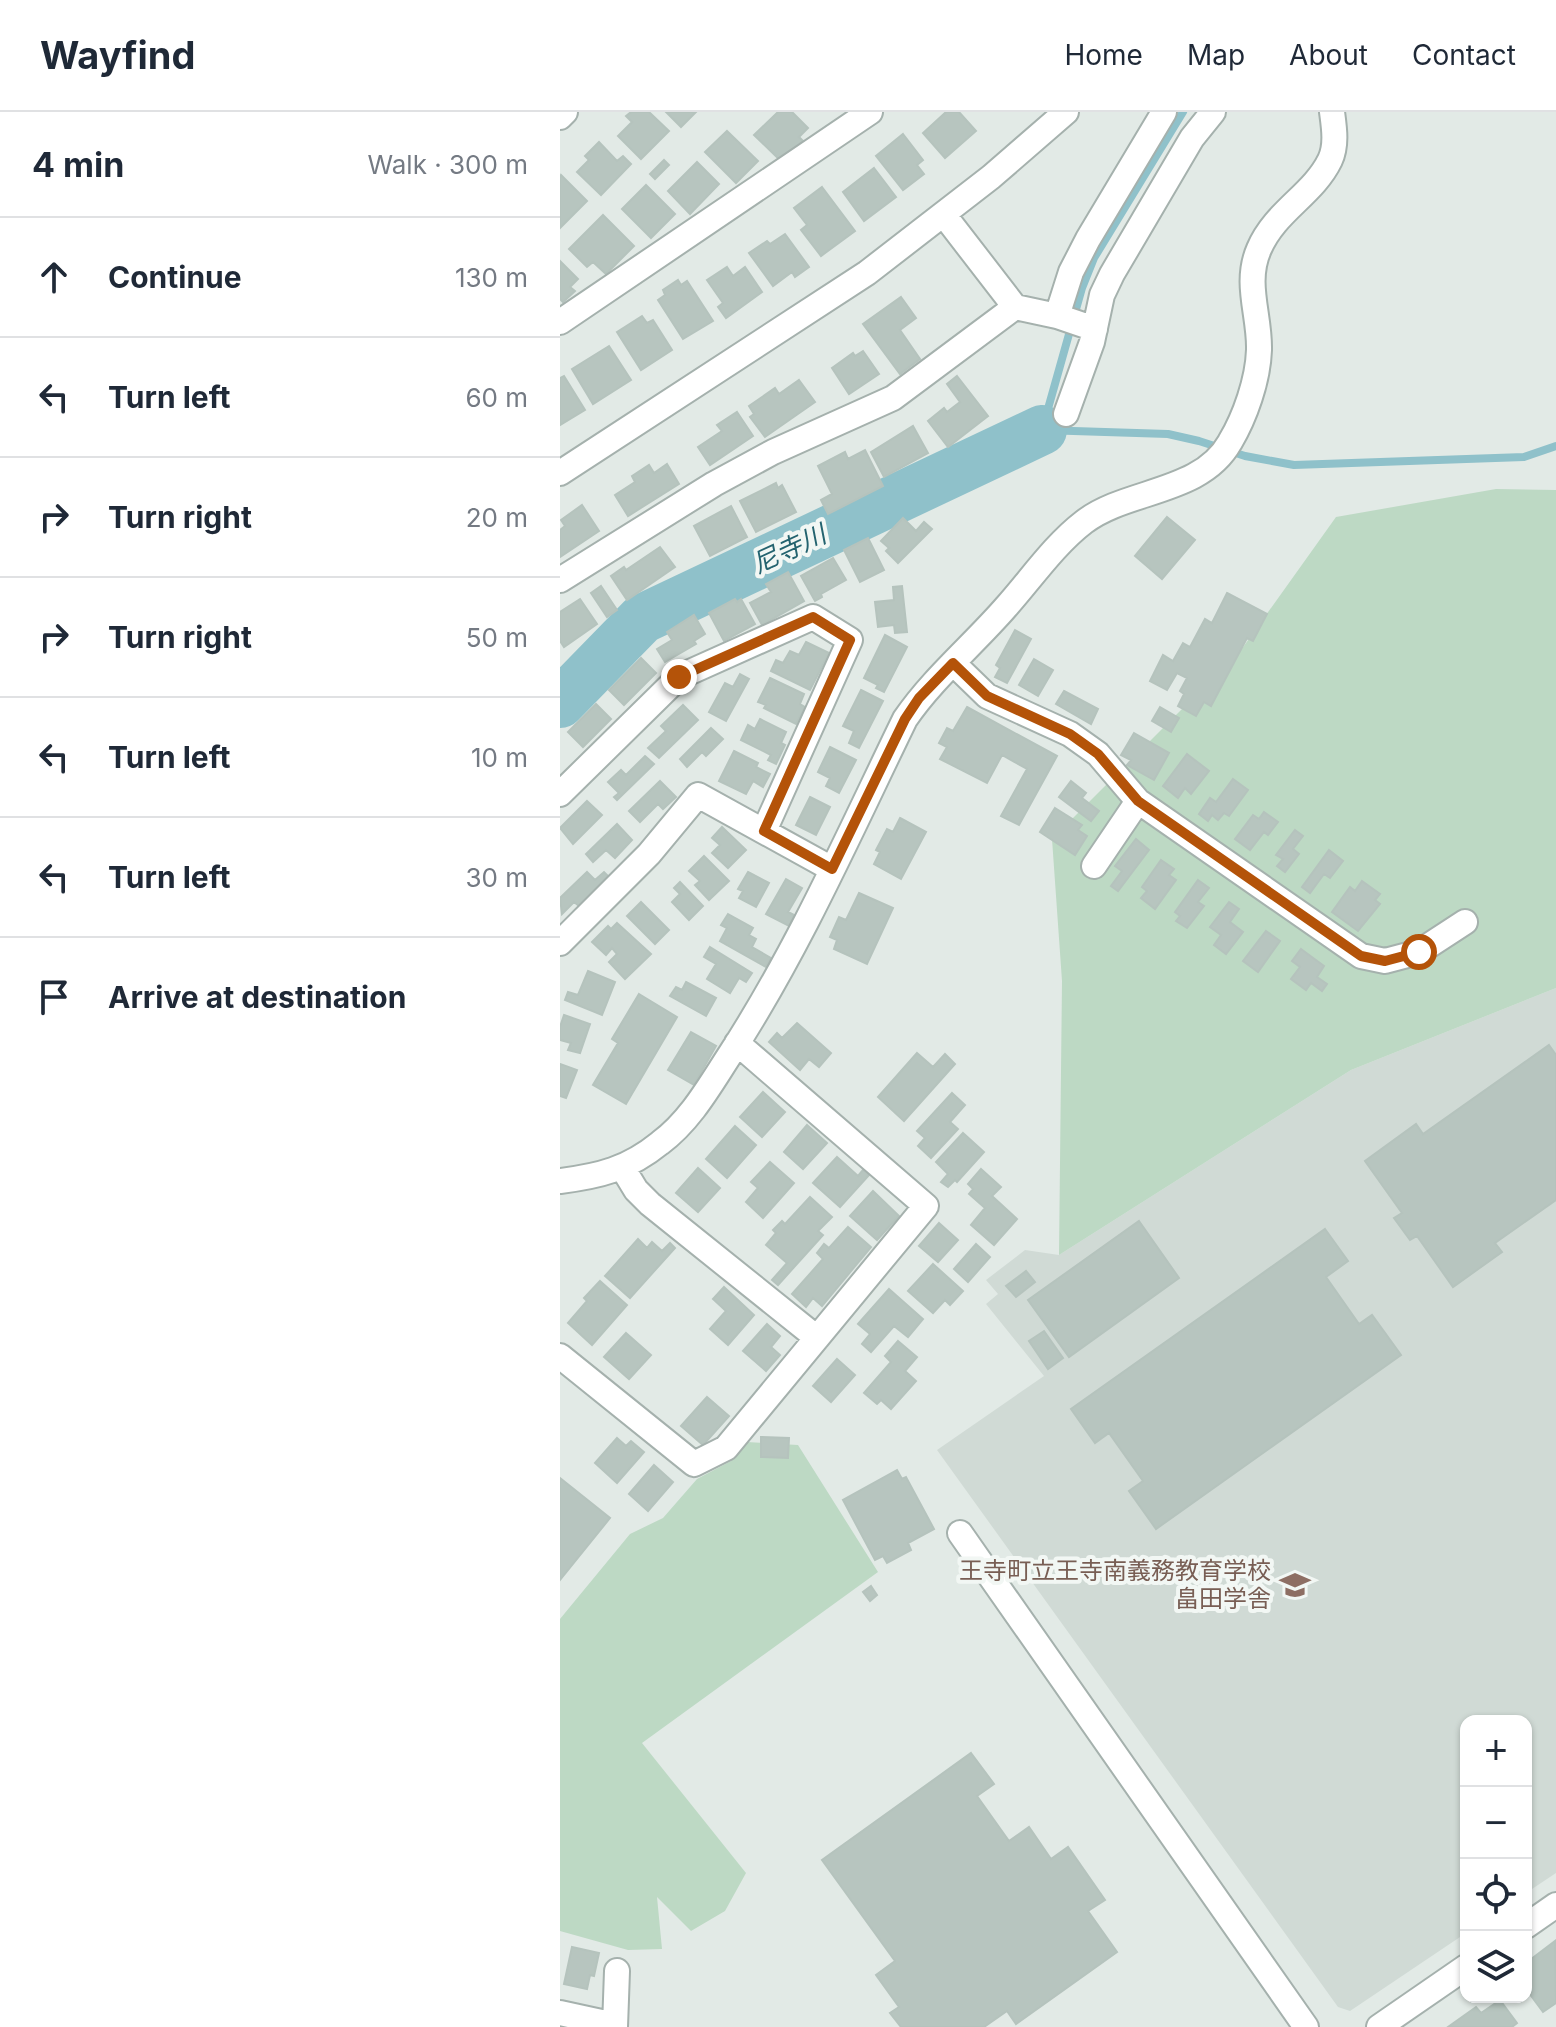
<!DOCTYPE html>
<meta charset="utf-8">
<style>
:root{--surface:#fff;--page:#f6f6f7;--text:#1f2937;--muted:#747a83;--line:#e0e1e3}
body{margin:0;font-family:Inter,"Noto Sans JP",sans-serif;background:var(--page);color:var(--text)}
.controls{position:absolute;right:24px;bottom:24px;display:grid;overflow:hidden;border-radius:16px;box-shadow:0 2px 6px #0004}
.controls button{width:72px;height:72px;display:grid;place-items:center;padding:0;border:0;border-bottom:2px solid var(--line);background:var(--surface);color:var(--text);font:40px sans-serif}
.stop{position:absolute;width:24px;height:24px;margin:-18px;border:6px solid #b45309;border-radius:50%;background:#fff}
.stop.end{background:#b45309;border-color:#fff;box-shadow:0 2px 8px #0008}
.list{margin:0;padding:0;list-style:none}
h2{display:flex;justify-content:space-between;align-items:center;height:104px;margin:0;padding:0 32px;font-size:34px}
h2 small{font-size:26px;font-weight:400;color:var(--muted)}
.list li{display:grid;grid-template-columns:52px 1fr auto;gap:24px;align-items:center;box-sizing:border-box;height:120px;padding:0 32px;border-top:2px solid var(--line)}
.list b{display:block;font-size:30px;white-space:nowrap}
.list em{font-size:26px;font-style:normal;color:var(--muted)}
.icon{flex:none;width:44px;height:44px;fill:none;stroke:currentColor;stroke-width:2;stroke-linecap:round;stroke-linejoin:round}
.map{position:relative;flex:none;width:996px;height:1915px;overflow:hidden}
header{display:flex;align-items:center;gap:48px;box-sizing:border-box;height:112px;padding:0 40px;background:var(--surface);border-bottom:2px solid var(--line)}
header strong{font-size:38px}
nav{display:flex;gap:44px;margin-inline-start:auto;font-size:28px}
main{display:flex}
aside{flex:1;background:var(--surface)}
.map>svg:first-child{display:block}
</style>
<header>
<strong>Wayfind</strong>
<nav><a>Home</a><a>Map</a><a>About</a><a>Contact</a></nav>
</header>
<main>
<aside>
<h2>4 min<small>Walk · 300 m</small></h2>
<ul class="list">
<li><svg class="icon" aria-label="ahead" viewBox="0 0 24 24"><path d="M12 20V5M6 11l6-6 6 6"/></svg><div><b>Continue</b></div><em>130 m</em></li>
<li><svg class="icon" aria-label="left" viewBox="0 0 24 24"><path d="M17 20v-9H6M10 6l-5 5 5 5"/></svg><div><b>Turn left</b></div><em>60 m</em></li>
<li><svg class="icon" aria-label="right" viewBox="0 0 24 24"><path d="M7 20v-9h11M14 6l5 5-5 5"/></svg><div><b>Turn right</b></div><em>20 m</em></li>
<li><svg class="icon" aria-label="right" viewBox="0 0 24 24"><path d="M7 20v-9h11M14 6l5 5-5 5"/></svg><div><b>Turn right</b></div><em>50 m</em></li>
<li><svg class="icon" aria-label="left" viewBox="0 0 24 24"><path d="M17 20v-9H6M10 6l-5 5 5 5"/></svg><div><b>Turn left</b></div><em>10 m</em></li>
<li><svg class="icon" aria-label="left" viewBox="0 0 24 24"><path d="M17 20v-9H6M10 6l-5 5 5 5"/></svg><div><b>Turn left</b></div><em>30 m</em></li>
<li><svg class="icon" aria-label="arrive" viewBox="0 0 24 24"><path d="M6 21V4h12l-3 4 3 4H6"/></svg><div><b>Arrive at destination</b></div></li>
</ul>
</aside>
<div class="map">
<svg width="996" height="1915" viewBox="0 0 996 1915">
<rect width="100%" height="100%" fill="#e2eae6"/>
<!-- built -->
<path fill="#d0dad5" d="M996 876V1761L966 1781V1609H906V1821L790 1899 778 1895 377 1338 484 1264 426 1192 438 1182 426 1168 465 1138 499 1143 791 958Z"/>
<!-- green -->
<path fill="#bdd9c4" d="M936 377 996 378V876L791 958 499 1143 502 869 492 727 681 538 776 405Z
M187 1330 238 1333 318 1460 82 1631 186 1761 165 1799 131 1819 97 1785 102 1837 68 1838 0 1819V1507L70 1422 103 1406 137 1367 171 1349Z"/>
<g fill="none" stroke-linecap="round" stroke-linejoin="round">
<!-- stream -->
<path stroke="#8fc1ca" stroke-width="8" d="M623 0 534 146 522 176 482 318 608 322 639 329 685 344 734 353 964 345 996 334"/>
<!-- river -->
<path stroke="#8fc1ca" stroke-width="50" d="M0 591 82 507 482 318"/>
</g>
<!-- building -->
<path fill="#b7c5bf" stroke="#b5c3bd" stroke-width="2" d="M71 0H89L109 19 81 47 58 24 72 10 66 4Z
M106 0H136L121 15Z
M218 0H232L248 16 239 25 243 29 222 50 194 23Z
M386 0H399L416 19 385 46 363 21Z
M167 19 198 49 176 71 145 40Z
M343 22 363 48 357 53 364 62 343 78 316 44Z
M39 30 57 49 63 44 71 52 41 83 17 60 29 48 25 44Z
M104 48 109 53 95 67 90 62Z
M137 50 159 72 130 102 108 79Z
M314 56 336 85 304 109 283 80Z
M1 63 27 89 0 116V65Z
M86 73 115 102 91 126 62 97Z
M262 75 295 119 261 144 241 118 247 113 234 96Z
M43 103 74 134 46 162 33 150 27 155 9 137Z
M225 122 249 155 235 165 232 160 213 174 189 141 207 129 210 132Z
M0 149 18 167 10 175 15 179 3 190 0 187Z
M167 155 173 164 185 155 202 180 166 206 158 195 163 191 147 168Z
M118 168 121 173 127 169 153 209 123 227 98 188 105 183 103 178Z
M341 185 356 206 340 218 360 247 340 262 303 212Z
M82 204 87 211 93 208 112 238 81 258 57 220Z
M49 234 71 268 33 292 12 257Z
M303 239 319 262 289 282 272 256 293 241 295 244Z
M4 264 25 298 0 313V266Z
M397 264 428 304 388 335 368 309 384 296 387 300 400 290 387 272Z
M239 268 255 290 205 325 190 305 194 302 189 294 215 276 219 282Z
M177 300 193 324 150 353 138 335 162 319 157 313Z
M353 314 368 341 324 365 311 340Z
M305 338 323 374 268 402 261 388 272 382 258 354 285 340 288 347Z
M107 352 119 372 68 404 55 383 75 370 72 364 89 353 94 361Z
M216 371 218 376 222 373 236 400 196 420 180 389Z
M22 393 39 419 0 445V418L5 414 1 408Z
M171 394 187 425 150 444 134 414Z
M607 405 635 428 602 467 575 444Z
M343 406 356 419 364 410 372 417 338 451 326 439 329 436 321 429Z
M308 426 324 458 300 470 284 438Z
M100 435 115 455 67 488 51 464 64 455 66 458Z
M273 446 286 468 261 482 262 485 255 489 241 464Z
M228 460 244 489 202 513 190 491 211 480 206 472Z
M41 474 57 498 47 505 31 481Z
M342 474 347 520 335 521 334 513 318 515 315 490 334 488 333 475Z
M667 481 707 502 693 529 687 526 651 594 644 590 636 604 618 594 624 582 620 579 627 566 617 561 607 578 590 569 603 543 613 549 623 531 630 535 645 507 652 511Z
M20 487 37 512 4 535 0 529V500Z
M175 487 177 490 181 487 195 512 164 529 149 501Z
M134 503 145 522 134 529 136 532 105 550 97 537 112 528 107 520Z
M455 518 471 527 447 571 435 565 440 556 436 553Z
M325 523 347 535 324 580 316 576 318 573 304 566Z
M246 530 269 541 250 578 211 559 216 548 223 551 230 539 239 543Z
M81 546 96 561 64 593 49 578Z
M474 547 493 558 478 584 459 573Z
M180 562 189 567 166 609 149 600 165 571 173 575Z
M210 566 244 582 240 592 245 595 236 612 204 596 206 593 198 590Z
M301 578 323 589 299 636 289 631 294 619 283 614Z
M504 579 538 597 531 612 496 592Z
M36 592 51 607 23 635 8 620Z
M123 593 138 608 99 646 88 636 106 619 101 614Z
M407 595 497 644 459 713 441 704 467 657 442 643 427 671 380 647 387 635 379 631 387 616 393 619Z
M600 595 619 606 611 620 592 609Z
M200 607 226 620 221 631 225 633 216 652 208 648 211 643 181 628 188 613 195 617Z
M151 616 163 627 146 644 142 640 127 655 120 647Z
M574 621 609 641 594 668 567 653 571 648 561 643Z
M270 635 296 648 279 681 266 674 270 666 258 660Z
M174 639 198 651 196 655 210 662 203 675 193 669 186 682 159 669Z
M627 642 649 659 631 682 625 676 618 686 603 674Z
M85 644 94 652 57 688 54 685 59 681 48 670 61 658 66 663Z
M673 667 688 678 669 704 664 701 658 708 652 703 648 709 639 702 650 686 656 690Z
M100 669 116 685 103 697 98 692 80 710 69 699Z
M511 669 526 681 522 686 539 699 531 709 499 685Z
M250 685 270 695 256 723 236 713Z
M27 689 42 703 13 732 0 716Z
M495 696 522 713 518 718 527 724 515 743 480 720Z
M704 700 718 710 708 723 704 720 690 738 675 727 693 703 699 707Z
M340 706 366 720 341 767 314 752 320 740 316 738 327 717 333 720Z
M57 712 72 728 55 746 46 738 33 750 26 742Z
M162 715 186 738 168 756 152 741 160 733 152 726Z
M735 718 743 724 733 737 739 742 725 760 717 754 723 747 716 743Z
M576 727 589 738 558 779 551 774 562 759 555 754Z
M769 738 783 749 770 766 764 762 750 781 742 775Z
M144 744 169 769 149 788 135 773 140 769 129 759Z
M601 748 614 757 609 763 616 768 595 797 581 786 587 779 582 775Z
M27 760 35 768 44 760 49 765 19 794 14 790 2 802 0 786Z
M188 760 209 771 196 795 179 786 183 779 178 777Z
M226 767 242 776 228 800 234 803 229 814 206 802Z
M638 768 649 776 638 790 644 794 627 816 616 809 620 804 615 800Z
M802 769 820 782 815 788 820 792 798 819 772 800 790 775 795 779Z
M120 770 143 794 129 808 112 790 120 782 114 776Z
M299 781 333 796 307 852 274 837 277 828 270 825 279 805 286 808Z
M81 790 109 818 95 832 67 804Z
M669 790 679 797 670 810 683 820 666 842 654 833 661 823 650 815Z
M168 802 193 816 189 823 196 827 192 835 211 846 206 855 160 829 167 816 161 813Z
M57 811 91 842 65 867 49 850 57 842 52 836 46 843 32 830 48 814 51 817Z
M706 819 720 829 698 860 683 849Z
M150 835 192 861 186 870 179 866 170 881 147 867 156 852 144 845Z
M741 837 764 854 757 865 767 872 762 879 751 871 746 878 731 867 740 855 732 849Z
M28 859 55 870 42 903 5 888 8 880 18 883Z
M126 870 156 886 146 904 110 884 116 875 122 878Z
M79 882 117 905 66 992 33 973 58 931 52 927Z
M4 903 30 912 20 941 8 938 11 931 0 928V915Z
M237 911 271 941 259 955 249 947 240 958 209 930 217 921 222 926Z
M131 920 156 934 134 973 108 958Z
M989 933 996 943V1088L935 1131 942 1140 893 1175 857 1124 850 1128 834 1106 842 1101 805 1049 856 1012 863 1022Z
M357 941 373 955 385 942 395 952 344 1009 318 985Z
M0 952 17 958 6 986 0 984Z
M203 980 225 1000 202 1025 180 1005Z
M392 981 405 993 390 1010 398 1017 371 1046 358 1034 365 1026 357 1019Z
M247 1013 267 1031 243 1057 224 1040Z
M175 1014 196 1033 167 1066 146 1047Z
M403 1021 424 1040 397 1070 395 1068 388 1075 381 1070 388 1062 376 1050Z
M277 1045 298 1064 303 1058 309 1063 280 1095 253 1071Z
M210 1050 234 1071 203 1106 186 1090 198 1076 191 1070Z
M138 1056 160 1076 138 1100 116 1081Z
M421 1057 441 1075 432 1084 457 1107 434 1133 411 1113 425 1096 409 1082 413 1077 408 1072Z
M313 1079 339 1104 317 1128 290 1104Z
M250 1085 272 1105 258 1119 263 1123 218 1173 212 1168 227 1151 206 1133 216 1121 213 1118 222 1109 225 1112Z
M579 1109 619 1166 509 1245 468 1188Z
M379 1111 398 1128 378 1150 359 1134Z
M288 1115 311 1135 262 1194 253 1186 246 1195 232 1182 263 1147 257 1141 264 1132 269 1136Z
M765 1117 788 1149 766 1165 799 1212 812 1203 841 1243 596 1417 569 1379 583 1369 549 1321 535 1331 511 1297Z
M78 1127 87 1136 92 1130 102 1139 110 1131 115 1136 70 1186 45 1164Z
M416 1132 430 1145 408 1170 394 1157Z
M373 1152 403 1179 390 1193 385 1188 373 1201 348 1179Z
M466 1159 475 1170 456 1185 446 1174Z
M40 1169 67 1193 32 1233 8 1211 27 1189 24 1186Z
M164 1175 194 1203 168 1233 150 1217 166 1199 153 1187Z
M329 1177 363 1207 348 1225 334 1214 311 1240 302 1232 310 1222 298 1212Z
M207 1212 220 1224 211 1235 220 1243 206 1259 183 1239Z
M484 1219 503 1246 488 1257 469 1229Z
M66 1221 91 1243 69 1267 44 1245Z
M338 1229 357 1245 345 1259 356 1269 331 1297 321 1288 317 1292 304 1281 331 1250 325 1244Z
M277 1247 295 1263 271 1290 253 1274Z
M147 1285 169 1304 143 1333 121 1314Z
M201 1325 229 1326 228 1346 201 1345Z
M57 1326 66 1334 71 1329 84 1340 57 1371 35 1351Z
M94 1353 113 1370 88 1399 69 1382Z
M337 1358 342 1367 346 1365 374 1417 348 1431 351 1438 327 1451 323 1444 315 1448 283 1388Z
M0 1366 50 1406 0 1468Z
M311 1474 317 1483 310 1489 303 1480Z
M411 1641 434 1672 417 1684 449 1729 469 1715 491 1747 508 1735 545 1788 528 1799 557 1840 456 1912 447 1899 424 1915H341L330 1901 339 1895 316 1863 335 1849 262 1748Z
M995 1829 996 1891 983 1900 966 1877V1851Z
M12 1835 39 1841 34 1864 30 1863 27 1877 4 1872Z
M940 1888 957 1911 952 1915H888L916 1895 921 1901Z"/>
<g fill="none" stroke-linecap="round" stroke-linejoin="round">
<!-- minor casing -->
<g stroke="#a5b1ad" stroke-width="28">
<path id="minor" d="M0 5 5 0
M384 103 455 195 497 204 535 217
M497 204 511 160 528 127 604 0
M0 210 310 0
M506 302 532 230 542 183 552 162 632 26 653 0
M0 361 307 161 431 65 506 0
M0 468 154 372 213 340 333 286 455 195
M393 551 427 584 510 622 538 642 578 689 801 844 825 849 859 840 905 810
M0 682 119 565 253 505 290 528 204 719
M534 754 578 689
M0 831 89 742 138 683 272 757
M62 1055 76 1078 90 1092 257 1226
M0 1069C40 1064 68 1057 100 1031 131 1008 150 973 171 941 239 836 290 720 345 607 373 566 413 533 446 495 471 467 494 433 524 410 567 377 641 382 670 330 685 305 698 268 699 238 700 203 684 171 699 137 715 99 753 83 770 48 777 33 774 15 772 0
M0 1244 134 1352 166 1336 366 1094 177 931
M400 1421 746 1915
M966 1814 996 1793
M0 1901 55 1913
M55 1915 57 1859
M819 1915 906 1855"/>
</g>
<!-- minor -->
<use href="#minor" stroke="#fff" stroke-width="24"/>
</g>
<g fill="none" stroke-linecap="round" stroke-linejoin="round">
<!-- route -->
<path stroke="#b45309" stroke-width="10" d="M119 565 253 505 290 528 204 719 272 757 345 607 359 586 393 551 427 584 510 622 538 642 578 689 801 844 825 849 859 840"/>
</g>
<!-- icons -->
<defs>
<g id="school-bare" transform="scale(2.4)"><path d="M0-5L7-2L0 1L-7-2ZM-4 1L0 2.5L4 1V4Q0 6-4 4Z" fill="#8d6e63" stroke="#f2f7f4" stroke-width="2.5" paint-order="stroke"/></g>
</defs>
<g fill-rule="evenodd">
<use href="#school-bare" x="735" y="1473"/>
</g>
<g text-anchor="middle" stroke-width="8" stroke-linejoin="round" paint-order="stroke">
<!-- education labels -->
<g font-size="24" fill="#785e54" stroke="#f2f7f4" text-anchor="end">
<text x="711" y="1467">王寺町立王寺南義務教育学校<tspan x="711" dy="28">畠田学舎</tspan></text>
</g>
<!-- water labels -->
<g font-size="26" font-style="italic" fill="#24636f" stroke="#f2f7f4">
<text transform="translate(229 437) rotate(-25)" y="9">尼寺川</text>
</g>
</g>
</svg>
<div class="controls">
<button>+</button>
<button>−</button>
<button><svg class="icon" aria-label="locate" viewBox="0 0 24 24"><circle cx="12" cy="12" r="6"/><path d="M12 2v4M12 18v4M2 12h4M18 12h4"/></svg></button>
<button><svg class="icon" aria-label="layers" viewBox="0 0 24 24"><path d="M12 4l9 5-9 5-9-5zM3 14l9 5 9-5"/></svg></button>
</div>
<div class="stop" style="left:859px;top:840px"></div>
<div class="stop end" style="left:119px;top:565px"></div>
</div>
</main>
